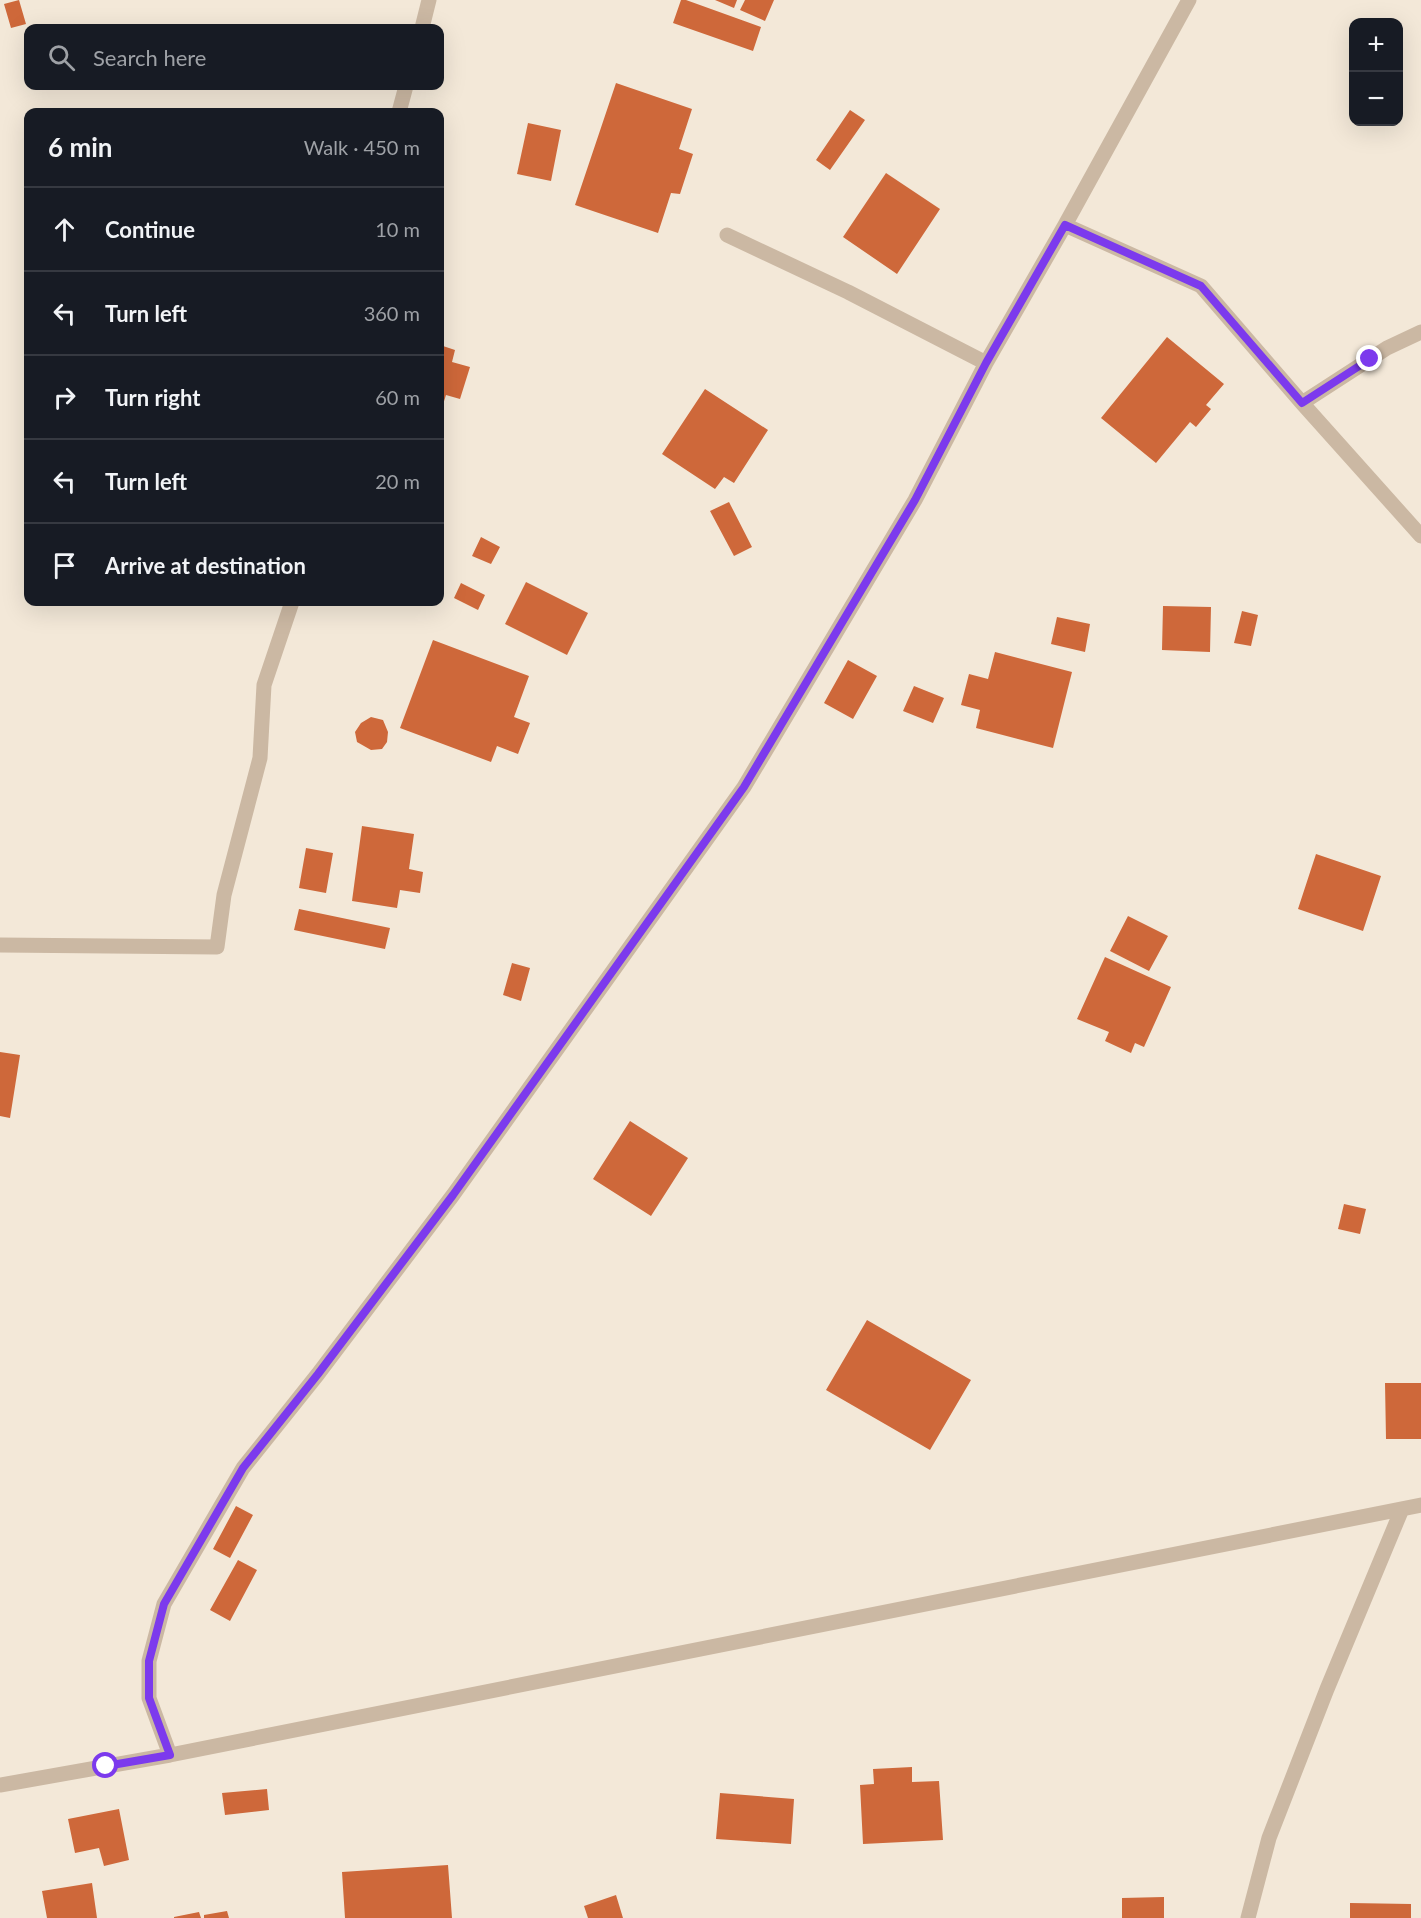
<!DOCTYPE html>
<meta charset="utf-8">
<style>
:root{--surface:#171b24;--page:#20242c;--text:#f1f3f6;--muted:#9ea1a6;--line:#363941}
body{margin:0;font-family:Lato,sans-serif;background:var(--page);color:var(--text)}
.controls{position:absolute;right:18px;top:18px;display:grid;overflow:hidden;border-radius:12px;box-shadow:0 6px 24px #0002}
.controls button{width:54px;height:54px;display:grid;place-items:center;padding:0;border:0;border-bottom:2px solid var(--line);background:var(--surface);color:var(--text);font:30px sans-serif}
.stop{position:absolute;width:18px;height:18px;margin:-14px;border:4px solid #7c3aed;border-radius:50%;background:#fff}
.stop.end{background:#7c3aed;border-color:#fff;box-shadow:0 2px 6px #0008}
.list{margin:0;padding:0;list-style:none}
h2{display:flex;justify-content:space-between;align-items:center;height:78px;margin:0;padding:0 24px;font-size:26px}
h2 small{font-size:20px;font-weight:400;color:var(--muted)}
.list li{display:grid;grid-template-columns:39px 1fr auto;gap:18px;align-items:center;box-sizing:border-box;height:84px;padding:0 24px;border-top:2px solid var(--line)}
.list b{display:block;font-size:22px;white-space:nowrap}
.list em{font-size:20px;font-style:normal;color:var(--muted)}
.icon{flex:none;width:33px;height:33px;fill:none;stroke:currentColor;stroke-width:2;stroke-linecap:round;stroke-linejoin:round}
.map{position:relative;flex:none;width:1421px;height:1918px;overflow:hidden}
.search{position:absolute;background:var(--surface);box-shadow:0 6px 24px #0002;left:24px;top:24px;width:420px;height:66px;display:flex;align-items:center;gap:15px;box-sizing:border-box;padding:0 21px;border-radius:12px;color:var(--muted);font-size:22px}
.panel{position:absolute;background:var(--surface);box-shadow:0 6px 24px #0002;left:24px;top:108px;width:420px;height:498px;border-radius:12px}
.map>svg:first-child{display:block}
</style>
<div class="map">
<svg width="1421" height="1918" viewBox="0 0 1421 1918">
<rect width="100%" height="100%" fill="#f3e8d8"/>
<!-- building -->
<path fill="#ce683a" d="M19 0 26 24 11 28 4 4Z
M681 0H686L761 27 753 51 673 23Z
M715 0H737L734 8Z
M745 0H774L765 21 740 10Z
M616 83 692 109 679 149 693 154 680 194 671 193 658 233 575 205Z
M850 110 865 120 830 170 816 160Z
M528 123 561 130 551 181 517 174Z
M886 173 940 209 897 274 843 237Z
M1167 337 1224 384 1206 405 1211 409 1196 427 1190 422 1156 463 1101 418Z
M440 345 455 350 452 362 470 367 460 399 446 395 440 414Z
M705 389 768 430 734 483 724 477 715 489 662 454Z
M729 502 752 547 734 556 710 511Z
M481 537 500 547 491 564 472 556Z
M526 582 588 613 567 655 505 624Z
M461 583 485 595 478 610 454 598Z
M1163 606 1211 607 1210 652 1162 650Z
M1242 611 1258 615 1251 646 1234 643Z
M1057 617 1090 624 1085 652 1051 644Z
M433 640 529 676 514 717 530 723 518 754 497 746 491 762 400 728Z
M995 652 1072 672 1053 748 976 728 980 710 961 705 969 674 988 679Z
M848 660 877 676 853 719 824 703Z
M914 686 944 698 933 723 903 711Z
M371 717 383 720 388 732 387 742 382 749 371 750 357 742 355 732 361 723Z
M362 826 414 834 409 869 423 872 420 893 400 890 397 908 352 901Z
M306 848 333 853 326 893 299 888Z
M1316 854 1381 876 1363 931 1298 909Z
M299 909 390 928 385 949 294 930Z
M1128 916 1168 936 1149 971 1110 951Z
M1105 957 1171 987 1144 1047 1135 1043 1131 1053 1105 1041 1109 1032 1077 1019Z
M512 963 530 968 521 1001 503 995Z
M0 1052 20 1055 10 1118 0 1116Z
M630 1121 688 1158 651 1216 593 1179Z
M1344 1204 1366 1209 1360 1234 1338 1229Z
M867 1320 971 1380 930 1450 826 1390Z
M1385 1383H1421V1439H1386Z
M236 1506 253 1515 230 1558 213 1549Z
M238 1560 257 1570 230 1621 210 1610Z
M912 1767V1782L939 1781 943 1840 863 1844 860 1785 874 1784 873 1769Z
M267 1789 269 1810 225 1815 222 1793Z
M720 1793 794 1799 791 1844 716 1839Z
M119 1809 129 1860 104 1866 99 1848 75 1853 68 1819Z
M448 1865 452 1918H345L342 1872Z
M92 1883 97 1918H47L42 1891Z
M616 1895 623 1918H588L584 1906Z
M1164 1897V1918H1122V1898Z
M1350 1903 1411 1904V1918H1350Z
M227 1911 229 1918H204V1915Z
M199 1912 201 1918H174V1917Z"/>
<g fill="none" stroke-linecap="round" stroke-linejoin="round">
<!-- minor -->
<path stroke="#cbb8a3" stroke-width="15" d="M422 28 429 0
M399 112 406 86
M1065 225 1201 286 1302 403 1421 536
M727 235 848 292 986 363
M1302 403 1387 348 1421 332
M0 945 217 947 224 895 260 758 264 685 292 602
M170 1755 149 1698V1661L164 1604 243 1468 318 1374 453 1195 744 787 915 500 986 363 1065 225 1189 0
M0 1785 170 1755 1421 1505
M1248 1918 1269 1838 1327 1689 1402 1509"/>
</g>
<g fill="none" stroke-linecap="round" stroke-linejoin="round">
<!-- route -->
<path stroke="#7c3aed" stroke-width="8" d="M106 1766 170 1755 149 1698V1661L164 1604 243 1468 318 1374 453 1195 744 787 915 500 986 363 1065 225 1201 286 1302 403 1370 359"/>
</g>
</svg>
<div class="controls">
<button>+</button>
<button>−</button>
</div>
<div class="stop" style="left:106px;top:1766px"></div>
<div class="stop end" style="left:1370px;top:359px"></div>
<div class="search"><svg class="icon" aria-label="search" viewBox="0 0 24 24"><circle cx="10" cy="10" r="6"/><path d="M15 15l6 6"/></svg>Search here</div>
<section class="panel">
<h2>6 min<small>Walk · 450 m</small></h2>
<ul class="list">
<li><svg class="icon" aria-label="ahead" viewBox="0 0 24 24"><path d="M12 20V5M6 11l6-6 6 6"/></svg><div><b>Continue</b></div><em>10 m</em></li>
<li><svg class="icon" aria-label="left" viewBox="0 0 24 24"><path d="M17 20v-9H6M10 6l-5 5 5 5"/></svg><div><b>Turn left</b></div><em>360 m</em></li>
<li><svg class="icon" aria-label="right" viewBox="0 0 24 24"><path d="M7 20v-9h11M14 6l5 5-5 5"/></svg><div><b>Turn right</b></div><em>60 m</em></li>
<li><svg class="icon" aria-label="left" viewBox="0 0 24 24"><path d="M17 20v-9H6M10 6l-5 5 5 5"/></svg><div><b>Turn left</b></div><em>20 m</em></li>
<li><svg class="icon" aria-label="arrive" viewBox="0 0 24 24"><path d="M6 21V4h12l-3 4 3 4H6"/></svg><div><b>Arrive at destination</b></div></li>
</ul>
</section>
</div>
